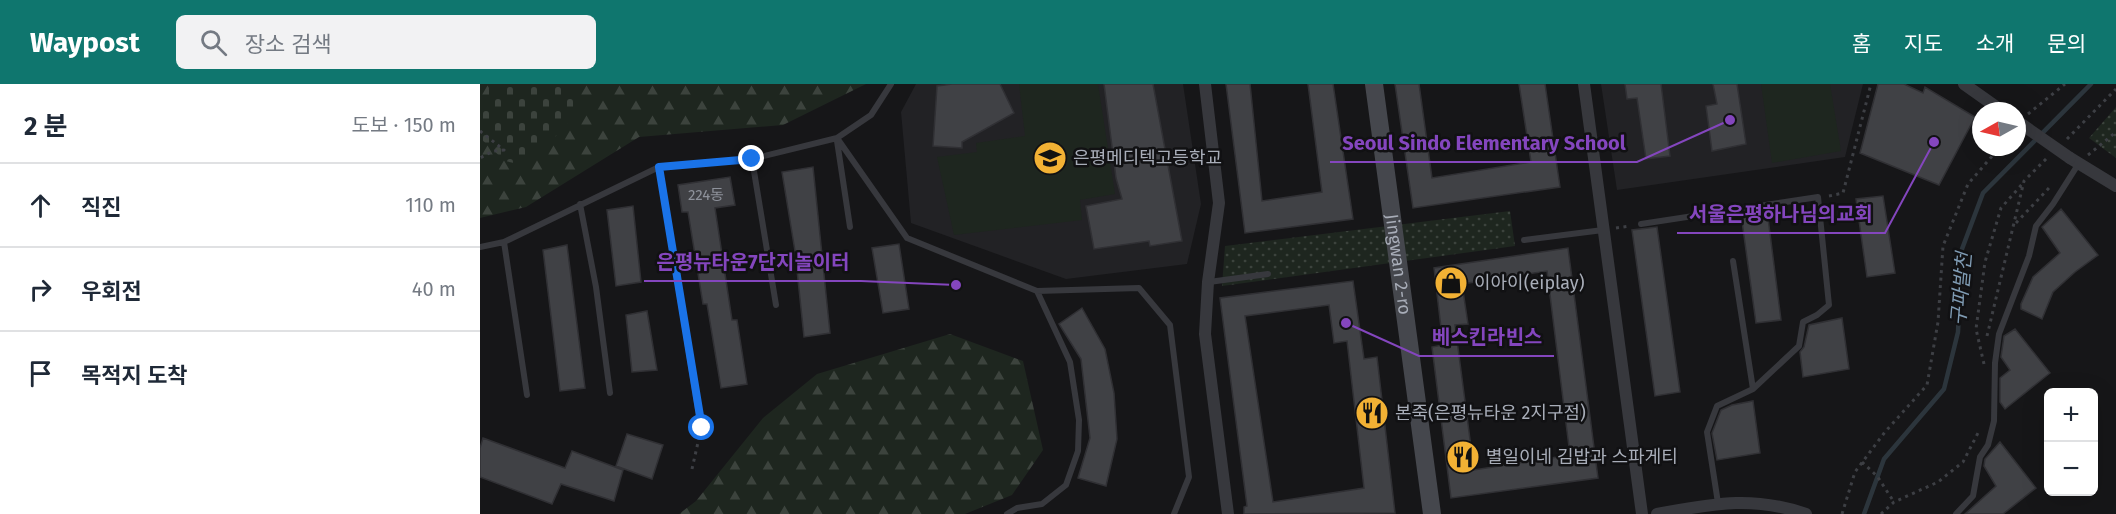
<!DOCTYPE html>
<html lang="ko">
<meta charset="utf-8">
<style>
:root{--surface:#fff;--page:#f2f2f3;--text:#1f2937;--muted:#747a83;--line:#e0e1e3;--accent:#0f766e}
body{margin:0;font-family:"Fira Sans","Noto Sans KR",sans-serif;background:var(--page);color:var(--text)}
.controls{position:absolute;right:18px;bottom:18px;display:grid;overflow:hidden;border-radius:9px;box-shadow:0 6px 24px #0002}
.controls button{width:54px;height:54px;display:grid;place-items:center;padding:0;border:0;border-bottom:2px solid var(--line);background:var(--surface);color:var(--text);font:30px sans-serif}
.compass{position:absolute;left:1492px;top:18px;width:54px;height:54px;border-radius:50%;background:var(--surface);box-shadow:0 6px 24px #0002;rotate:262deg}
.stop{position:absolute;width:18px;height:18px;margin:-14px;border:4px solid #1a73e8;border-radius:50%;background:#fff}
.stop.end{background:#1a73e8;border-color:#fff;box-shadow:0 2px 6px #0008}
.list{margin:0;padding:0;list-style:none}
h2{display:flex;justify-content:space-between;align-items:center;height:78px;margin:0;padding:0 24px;font-size:26px}
h2 small{font-size:20px;font-weight:400;color:var(--muted)}
.list li{display:grid;grid-template-columns:39px 1fr auto;gap:18px;align-items:center;box-sizing:border-box;height:84px;padding:0 24px;border-top:2px solid var(--line)}
.list b{display:block;font-size:22px;white-space:nowrap}
.list em{font-size:20px;font-style:normal;color:var(--muted)}
.icon{flex:none;width:33px;height:33px;fill:none;stroke:currentColor;stroke-width:2;stroke-linecap:round;stroke-linejoin:round}
.map{position:relative;flex:none;width:1636px;height:430px;overflow:hidden}
header{display:flex;align-items:center;gap:36px;box-sizing:border-box;height:84px;padding:0 30px;background:var(--accent);color:#fff}
header strong{font-size:28px}
nav{display:flex;gap:33px;margin-inline-start:auto;font-size:21px}
.search{width:420px;height:54px;background:var(--page);display:flex;align-items:center;gap:15px;box-sizing:border-box;padding:0 21px;border-radius:9px;color:var(--muted);font-size:22px}
main{display:flex}
aside{flex:1;background:var(--surface)}
.map>svg:first-child{display:block}
</style>
<header>
<strong>Waypost</strong>
<div class="search"><svg class="icon" aria-label="search" viewBox="0 0 24 24"><circle cx="10" cy="10" r="6"/><path d="M15 15l6 6"/></svg>장소 검색</div>
<nav><a>홈</a><a>지도</a><a>소개</a><a>문의</a></nav>
</header>
<main>
<aside>
<h2>2 분<small>도보 · 150 m</small></h2>
<ul class="list">
<li><svg class="icon" aria-label="ahead" viewBox="0 0 24 24"><path d="M12 20V5M6 11l6-6 6 6"/></svg><div><b>직진</b></div><em>110 m</em></li>
<li><svg class="icon" aria-label="right" viewBox="0 0 24 24"><path d="M7 20v-9h11M14 6l5 5-5 5"/></svg><div><b>우회전</b></div><em>40 m</em></li>
<li><svg class="icon" aria-label="arrive" viewBox="0 0 24 24"><path d="M6 21V4h12l-3 4 3 4H6"/></svg><div><b>목적지 도착</b></div></li>
</ul>
</aside>
<div class="map">
<svg width="1636" height="430" viewBox="0 0 1636 430">
<defs>
<pattern id="forest-firs" width="22" height="20" patternUnits="userSpaceOnUse" patternTransform="scale(1.5)"><rect width="22" height="20" fill="#1e261f"/><path d="M5 1l3.5 6h-7zM16 11l3.5 6h-7z" fill="#3c433d"/></pattern>
<pattern id="cemetery-stones" width="16" height="16" patternUnits="userSpaceOnUse" patternTransform="scale(1.5)"><rect width="16" height="16" fill="#1e261f"/><path d="M2 7V4a2 2 0 0 1 4 0v3zM10 15v-3a2 2 0 0 1 4 0v3z" fill="#3c433d"/></pattern>
<pattern id="park-dots" width="8" height="8" patternUnits="userSpaceOnUse" patternTransform="scale(1.5)"><rect width="8" height="8" fill="#1e261f"/><path d="M2 2h.1M6 6h.1" fill="none" stroke="#3c433d" stroke-width="1.8" stroke-linecap="round"/></pattern>
</defs>
<rect width="100%" height="100%" fill="#161618"/>
<!-- built -->
<path fill="#222225" d="M436 0H703L721 120 707 180 586 195 431 139 421 28Z
M1121 0H1383L1365 73 1137 106Z"/>
<!-- grass -->
<path fill="#1e261f" d="M539 0H618L635 110 600 116 602 136 474 151 457 73 497 68 496 59 545 52Z
M1281 0H1350L1361 67 1292 79Z"/>
<!-- forest -->
<path fill="url(#forest-firs)" d="M0 0H386L303 41 159 53 46 123 0 134Z
M470 250 543 277 563 366 532 411 485 430H199L216 417 283 334 337 290Z"/>
<!-- cemetery -->
<path fill="url(#cemetery-stones)" d="M13 0H91L101 22C84 46 62 69 34 79L25 77 0 54V14Z"/>
<!-- park -->
<path fill="url(#park-dots)" d="M1636 23V74L1609 54Z
M1030 127 1035 162 742 202 745 162Z"/>
<g fill="none" stroke-linecap="round" stroke-linejoin="round">
<!-- stream -->
<path stroke="#2c353c" stroke-width="4.5" d="M1384 430 1404 375 1464 305 1478 248 1482 165 1503 109 1611 0"/>
</g>
<!-- building -->
<path fill="#404145" stroke="#303034" stroke-width="1.5" fill-rule="evenodd" d="M472 0H520L534 29 482 58V64L453 62 457 2Z
M624 0H673L702 157 670 162 669 157 614 165 606 122 642 115 636 94Z
M746 0H770L782 117 842 108 828 0H853L873 135 765 149Z
M915 0H939L952 94 1051 78 1039 0H1065L1080 103 933 124Z
M1145 0H1181L1190 72 1166 75 1157 14 1147 15Z
M1233 0H1257L1266 60 1232 67 1226 22 1237 20Z
M1398 0H1424L1443 9 1445 3 1495 33 1459 101 1380 69Z
M333 83 350 249 324 253 315 167 302 88Z
M250 93 255 121 235 124 252 236H257L267 300 241 304 227 220H223L208 128H202L198 101Z
M1403 112 1415 189 1387 193 1376 115Z
M153 122 161 198 136 202 127 126Z
M1581 125 1618 171 1595 188 1573 208 1562 235 1541 225V220L1553 193 1580 169 1562 143Z
M1287 126 1301 236 1276 239 1261 130Z
M1177 143 1200 308 1175 312 1152 146Z
M419 160 429 225 403 229 392 164Z
M87 161 105 304 80 307 63 166Z
M1088 164 1118 394 971 414 952 263 963 261 954 184ZM1067 187 1090 371 994 386 975 241 988 240 982 200Z
M873 197 884 275 897 273 915 429 764 430V423L767 422 740 214ZM849 221 854 259 867 257 884 404 793 418 765 232Z
M602 224 625 265 634 309 637 355 626 402 598 394 610 354 601 275 579 240Z
M167 227 177 286 152 288 146 231Z
M1362 234 1369 285 1323 293 1320 268 1324 263 1329 241Z
M1535 245 1570 289 1525 325 1520 318V294L1530 286 1521 273 1524 252Z
M1273 317 1280 369 1237 376 1232 349 1241 326 1252 321Z
M147 350 183 361 172 395 136 382Z
M3 354 85 384 92 367 143 386 134 417 81 400 72 420 0 393V364Z
M1520 358 1556 404 1523 430H1485L1516 402 1504 382 1505 375Z"/>
<g fill="none" stroke-linecap="round" stroke-linejoin="round">
<!-- path -->
<path stroke="#3d3f44" stroke-width="3" stroke-dasharray="3 4.5" stroke-linecap="butt" d="M1548 30 1585 0
M0 47 24 66 13 67 0 74
M1587 55 1636 5
M1608 71 1636 48
M1349 112 1363 109 1391 0
M1536 139 1569 104
M1136 144 1150 142
M1507 252 1544 97 1567 74
M1504 280 1496 245 1505 178 1521 124 1544 98
M1382 378 1397 392 1414 418
M212 385 219 354
M1362 430 1375 388 1405 348 1447 301 1458 238 1463 162 1488 100 1520 63
M1401 430 1414 418 1458 398 1483 378 1499 347"/>
<!-- lane -->
<path stroke="#37383d" stroke-width="6" d="M357 54 427 154 557 207 659 204 690 241 709 393 694 430
M357 57 370 143
M272 75 296 221
M179 83 221 344
M100 120 116 203 130 309
M1161 140 1338 113 1349 221 1337 231 1323 238 1319 262 1273 305 1237 322 1227 348 1238 419
M1044 156 1123 146
M24 158 47 311
M0 163 24 158 179 83 272 75 357 54 391 31 411 0
M1253 177 1273 305
M729 198 788 190
M527 430 537 424 562 420 586 401 598 367 599 336 590 278 557 207
M1476 430 1493 412 1500 373 1508 361 1514 337 1515 279 1519 250 1549 172 1556 142 1573 120 1599 79"/>
<!-- street -->
<path stroke="#37383d" stroke-width="12" d="M725 0 739 119 728 198 725 250 748 430
M1104 0 1162 430
M1484 0 1522 27
M1590 74 1636 102
M1177 430C1232 420 1271 411 1326 430"/>
<!-- secondary -->
<path stroke="#45474d" stroke-width="18" id="s1" d="M894 0 952 430"/>
<!-- street-bridge -->
<path stroke="#37383d" stroke-width="12" d="M1537 37 1590 74"/>
</g>
<g fill="none" stroke-linecap="round" stroke-linejoin="round">
<!-- route -->
<path stroke="#1a73e8" stroke-width="8" d="M222 344 179 83 272 75"/>
</g>
<!-- icons -->
<defs>
<g id="school-disc" transform="scale(1.725)"><circle r="9.5" fill="#f2b134" stroke="#111113"/><path d="M0-5L7-2L0 1L-7-2ZM-4 1L0 2.5L4 1V4Q0 6-4 4Z" fill="#111"/></g>
<g id="shop-disc" transform="scale(1.725)"><circle r="9.5" fill="#f2b134" stroke="#111113"/><path d="M-5-2.5h2.3a2.7 3.5 0 0 1 5.4 0H5L5.5 6h-11ZM-1.5-2.5h3a1.5 2.3 0 0 0-3 0Z" fill="#111"/></g>
<g id="restaurant-disc" transform="scale(1.725)"><circle r="9.5" fill="#f2b134" stroke="#111113"/><path d="M-5-6h1v4h1v-4h1v4h1v-4h1v5L-1.5 .5V6h-2V.5L-5-1ZM5-6V6H3V1.5H1.5Q1.5-4 5-6Z" fill="#111"/></g>
</defs>
<g fill-rule="evenodd">
<use href="#school-disc" x="570" y="74"/>
<use href="#shop-disc" x="971" y="199"/>
<use href="#restaurant-disc" x="892" y="329"/>
<use href="#restaurant-disc" x="983" y="373"/>
</g>
<g text-anchor="middle" stroke-width="5" stroke-linejoin="round" paint-order="stroke">
<!-- number labels -->
<g font-size="15" fill="#8e929b">
<text x="226" y="116">224동</text>
</g>
<!-- poi labels -->
<g font-size="18" fill="#a8adb8" stroke="#111113" text-anchor="start">
<text x="593" y="80">은평메디텍고등학교</text>
<text x="994" y="205">이아이(eiplay)</text>
<text x="915" y="335">본죽(은평뉴타운 2지구점)</text>
<text x="1006" y="379">별일이네 김밥과 스파게티</text>
</g>
<!-- street labels -->
<g font-size="18" fill="#a8adb8" stroke="#111113">
<text dy="6" stroke="none"><textPath href="#s1" startOffset="182">Jingwan 2-ro</textPath></text>
</g>
<!-- water labels -->
<g font-size="20" font-style="italic" fill="#7f9bb3" stroke="#111113">
<text transform="translate(1481 205) rotate(-85)" y="7">구파발천</text>
</g>
</g>
<!-- callouts -->
<path fill="none" stroke="#8446be" stroke-width="2" d="M1250 36L1157 78H850M1454 58L1405 149H1197M476 201L381 197H164M866 239L939 272H1074"/>
<g fill="#8446be" stroke="#111113" stroke-width="2">
<circle cx="1250" cy="36" r="6"/>
<circle cx="1454" cy="58" r="6"/>
<circle cx="476" cy="201" r="6"/>
<circle cx="866" cy="239" r="6"/>
</g>
<g font-size="20" text-anchor="middle" font-weight="bold" fill="#8446be" stroke="#111113" stroke-width="5" stroke-linejoin="round" paint-order="stroke">
<text x="1004" y="66">Seoul Sindo Elementary School</text>
<text x="1301" y="137">서울은평하나님의교회</text>
<text x="273" y="185">은평뉴타운7단지놀이터</text>
<text x="1007" y="260">베스킨라빈스</text>
</g>
</svg>
<div class="controls">
<button>+</button>
<button>−</button>
</div>
<svg class="compass" viewBox="-18 -18 36 36"><path d="M0-13l5 13h-10z" fill="#e53935"/><path d="M0 13l5-13h-10z" fill="#747a83"/></svg>
<div class="stop" style="left:222px;top:344px"></div>
<div class="stop end" style="left:272px;top:75px"></div>
</div>
</main>
